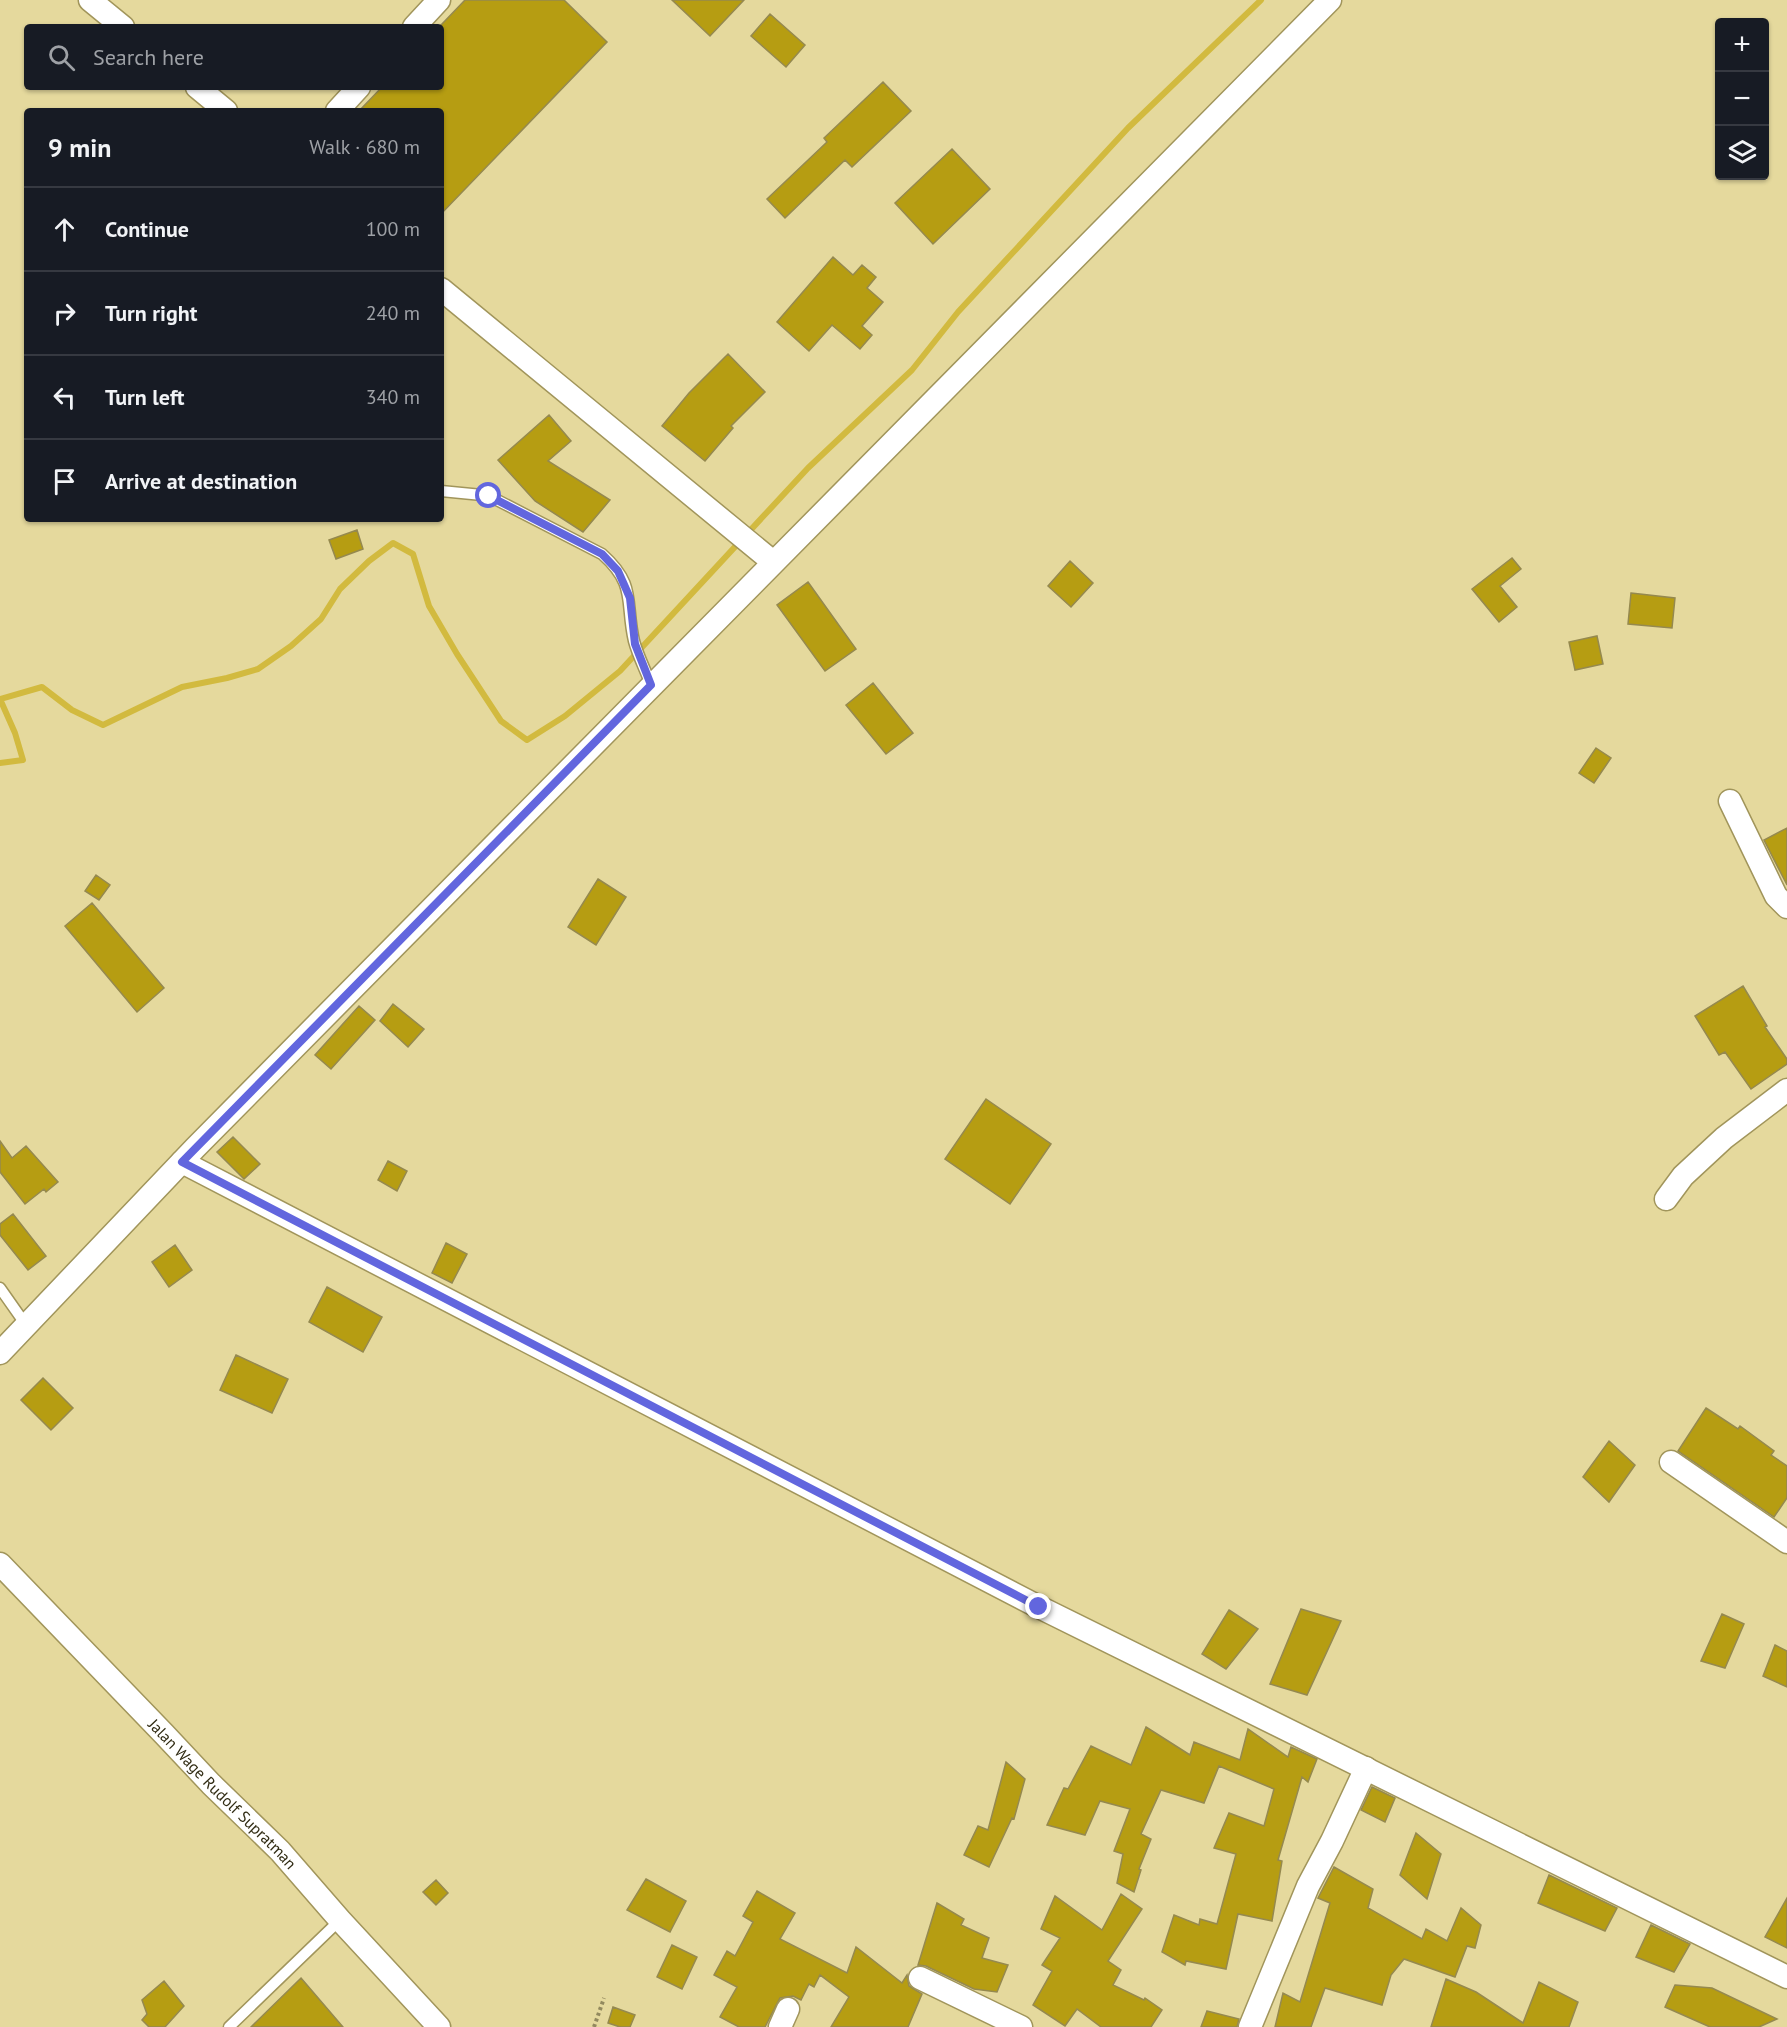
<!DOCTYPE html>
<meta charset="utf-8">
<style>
:root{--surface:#171b24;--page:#20242c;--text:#f1f3f6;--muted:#9ea1a6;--line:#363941}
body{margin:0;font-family:"PT Sans",sans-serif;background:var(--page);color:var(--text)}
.controls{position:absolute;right:18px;top:18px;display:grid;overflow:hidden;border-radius:6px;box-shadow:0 2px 4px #0004}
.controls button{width:54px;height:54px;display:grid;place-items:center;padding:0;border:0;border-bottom:2px solid var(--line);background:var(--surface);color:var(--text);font:30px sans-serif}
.stop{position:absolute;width:18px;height:18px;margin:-14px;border:4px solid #6266de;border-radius:50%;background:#fff}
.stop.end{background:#6266de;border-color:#fff;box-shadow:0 2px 6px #0008}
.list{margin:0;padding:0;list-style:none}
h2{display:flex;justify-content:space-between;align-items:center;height:78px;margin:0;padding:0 24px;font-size:26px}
h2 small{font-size:20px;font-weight:400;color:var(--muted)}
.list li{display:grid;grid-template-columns:39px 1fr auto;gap:18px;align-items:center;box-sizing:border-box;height:84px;padding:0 24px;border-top:2px solid var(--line)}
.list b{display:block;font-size:22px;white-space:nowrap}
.list em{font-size:20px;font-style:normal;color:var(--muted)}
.icon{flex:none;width:33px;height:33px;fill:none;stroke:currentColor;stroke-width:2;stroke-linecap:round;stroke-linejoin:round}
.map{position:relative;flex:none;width:1787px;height:2027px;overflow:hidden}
.search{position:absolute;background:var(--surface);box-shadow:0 2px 4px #0004;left:24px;top:24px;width:420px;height:66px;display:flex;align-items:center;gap:15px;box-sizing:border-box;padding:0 21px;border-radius:6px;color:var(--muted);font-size:22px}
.panel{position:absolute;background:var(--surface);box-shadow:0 2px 4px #0004;left:24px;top:108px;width:420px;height:414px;border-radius:6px}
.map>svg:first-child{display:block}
</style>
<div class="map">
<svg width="1787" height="2027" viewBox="0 0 1787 2027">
<rect width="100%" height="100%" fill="#e5d99d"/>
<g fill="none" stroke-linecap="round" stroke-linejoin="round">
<!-- stream -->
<path stroke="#d2ba3f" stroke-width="6" d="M0 699 42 687 72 710 103 725 182 687 227 678 258 669 291 646 321 619 340 589 369 561 393 543 413 554 429 606 457 654 501 721 527 740 565 716 620 671 808 468 912 370 958 312 1128 128 1261 0
M0 699 15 733 23 760 0 763"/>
</g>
<!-- building -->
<path fill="#b69d12" stroke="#95894f" stroke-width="1.5" d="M465 0H564L607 42 441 214V111H359L382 87H441V25Z
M672 0H744L710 36Z
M770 14 805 45 786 67 751 36Z
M883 82 911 111 852 167 845 160 785 218 767 199 827 142 824 138Z
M952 149 990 189 933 244 895 203Z
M833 257 853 275 862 265 876 277 867 288 883 302 862 326 872 335 860 349 832 325 809 351 777 322Z
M728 354 765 392 731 426 733 428 705 461 662 426 689 393Z
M549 415 571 441 548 461 610 500 583 532 535 501 498 460Z
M357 530 363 549 336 559 329 540Z
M1512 558 1521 569 1500 586 1517 607 1499 622 1472 589Z
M1070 561 1093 583 1071 607 1048 586Z
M808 582 856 649 825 671 777 605Z
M1631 593 1675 598 1672 628 1628 624Z
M1597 636 1603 664 1575 670 1569 642Z
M873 683 913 733 886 754 846 705Z
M1596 748 1611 758 1594 783 1579 773Z
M1787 828V885L1764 840Z
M96 875 110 885 99 900 85 891Z
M598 879 626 897 596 945 568 927Z
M92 903 164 988 137 1012 65 926Z
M1743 986 1767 1026 1765 1027 1787 1059V1064L1751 1089 1725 1052 1719 1055 1695 1016Z
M393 1004 424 1029 408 1047 380 1021Z
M359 1006 375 1020 331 1069 315 1055Z
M986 1099 1051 1144 1010 1204 945 1159Z
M233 1137 260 1164 244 1179 217 1152Z
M0 1141 12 1158 26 1146 58 1182 46 1192 44 1189 25 1204 0 1172Z
M388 1161 407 1171 397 1191 378 1180Z
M13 1214 46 1256 28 1270 0 1235V1224Z
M446 1243 467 1254 452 1283 432 1273Z
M175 1245 192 1270 169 1287 152 1262Z
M327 1287 382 1317 363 1352 309 1322Z
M236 1355 288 1379 272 1413 220 1390Z
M43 1378 73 1408 51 1430 21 1400Z
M1706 1408 1738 1429 1740 1426 1774 1451 1771 1455 1787 1466V1498L1774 1517 1678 1451Z
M1609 1441 1635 1465 1609 1502 1583 1477Z
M1301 1609 1341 1621 1307 1695 1270 1684Z
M1229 1610 1258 1629 1226 1669 1202 1654Z
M1722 1614 1744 1624 1725 1668 1701 1661Z
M1775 1645 1787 1651V1687L1763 1676Z
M1146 1727 1190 1755 1194 1742 1240 1760 1248 1729 1288 1757 1291 1747 1317 1759 1308 1782 1302 1777 1278 1860 1282 1861 1272 1921 1238 1914 1226 1969 1186 1961 1185 1965 1162 1952 1174 1915 1199 1925 1200 1919 1217 1924 1236 1854 1214 1848 1229 1813 1264 1826 1274 1789 1219 1766 1204 1803 1161 1790 1141 1834 1151 1839 1139 1869 1141 1870 1134 1892 1117 1883 1123 1854 1114 1851 1130 1809 1100 1801 1085 1835 1047 1825 1064 1788 1068 1789 1091 1746 1131 1765Z
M1006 1762 1025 1779 1014 1819 1012 1818 989 1867 964 1855 978 1826 988 1830Z
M1372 1787 1395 1798 1385 1822 1361 1810Z
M1416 1833 1441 1854 1427 1899 1400 1875Z
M1334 1867 1373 1889 1368 1908 1422 1939 1426 1929 1447 1941 1461 1908 1481 1925 1475 1948 1467 1946 1455 1977 1404 1959 1391 1975 1382 2005 1325 1988 1311 2027H1275L1283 1993 1300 2002 1330 1903 1318 1898Z
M1549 1875 1617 1908 1605 1931 1538 1903Z
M646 1879 686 1901 670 1932 627 1910Z
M436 1880 448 1893 436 1905 423 1892Z
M757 1891 795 1913 780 1939 847 1973 856 1947 902 1983 907 1975 909 1986 922 1994 908 2027H831L849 1997 820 1975 814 1987 809 1984 801 2000 793 1996 780 1998 765 2027H739L720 2017 737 1987 714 1975 727 1951 735 1956 753 1922 743 1916Z
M1121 1894 1142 1909 1108 1961 1121 1970 1113 1985 1144 2000 1145 1998 1162 2010 1151 2027H1101L1077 2009 1065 2026 1033 2005 1052 1971 1042 1965 1060 1938 1041 1929 1055 1896 1102 1930Z
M1787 1898V1948L1765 1937Z
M937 1903 964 1919 961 1925 989 1938 982 1958 1008 1965 997 1992 974 1989 926 1966 918 1965Z
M1651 1925 1690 1944 1674 1972 1636 1957Z
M672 1945 697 1957 682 1989 657 1977Z
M301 1978 343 2027H251Z
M1446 1979 1476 1992 1523 2023 1539 1982 1578 2002 1569 2027H1431Z
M164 1981 184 2006 165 2027H149L142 2020 147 2014 142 2000Z
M1675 1985 1712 1988 1777 2019 1759 2027H1710L1665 2007Z
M613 2007 635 2015 630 2027H620L608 2023Z
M1207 2011 1239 2019 1237 2027H1201Z"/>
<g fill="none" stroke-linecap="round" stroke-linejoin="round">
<!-- service casing -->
<g stroke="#a1955b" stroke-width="13">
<path id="service" d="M441 491 482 495 495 499 602 554C637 585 625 602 634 641 638 656 646 671 651 685
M0 1288 26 1325
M229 2027 340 1920"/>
</g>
<!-- minor casing -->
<g stroke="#a1955b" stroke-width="25">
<g id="minor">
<path d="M90 0 123 27"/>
<path d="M414 27 439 0"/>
<path d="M197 87 226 111"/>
<path d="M337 111 359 87"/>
<path d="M441 289 773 562"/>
<path d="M1730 801 1776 896 1787 907"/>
<path d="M182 1162 1039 1607 1787 1977"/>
<path d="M1666 1199 1683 1176 1724 1138 1787 1090"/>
<path d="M0 1353 195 1148 1330 0"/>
<path d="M1671 1462 1787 1542"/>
<path id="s1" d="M0 1564 164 1734 211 1784 280 1851 340 1920 439 2027"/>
<path d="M920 1978 1021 2027"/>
<path d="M780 2027 788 2009"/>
<path d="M1250 2027 1308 1886 1332 1841 1366 1768"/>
</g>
</g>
<!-- path -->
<path stroke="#92895e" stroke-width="4" stroke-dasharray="3 3" stroke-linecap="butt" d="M594 2027 604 1998"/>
<!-- service -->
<use href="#service" stroke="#fff" stroke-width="10"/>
<!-- minor -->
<use href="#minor" stroke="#fff" stroke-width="22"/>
</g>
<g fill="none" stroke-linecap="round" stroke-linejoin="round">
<!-- route -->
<path stroke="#6266de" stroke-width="8" d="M489 496 602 554 618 571 630 598 635 644 651 685 182 1162 1039 1607"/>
</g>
<g text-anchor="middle" stroke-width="4.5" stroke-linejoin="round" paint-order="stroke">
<!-- street labels -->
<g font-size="16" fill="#312c14" stroke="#f3e6aa">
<text dy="6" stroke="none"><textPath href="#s1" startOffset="320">Jalan Wage Rudolf Supratman</textPath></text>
</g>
</g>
</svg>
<div class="controls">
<button>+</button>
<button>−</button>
<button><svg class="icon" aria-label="layers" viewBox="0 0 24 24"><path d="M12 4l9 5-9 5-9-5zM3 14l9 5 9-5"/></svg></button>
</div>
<div class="stop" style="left:489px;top:496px"></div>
<div class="stop end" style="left:1039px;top:1607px"></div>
<div class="search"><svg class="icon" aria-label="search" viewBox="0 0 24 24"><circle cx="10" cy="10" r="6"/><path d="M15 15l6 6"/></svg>Search here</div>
<section class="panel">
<h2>9 min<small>Walk · 680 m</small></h2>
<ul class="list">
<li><svg class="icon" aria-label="ahead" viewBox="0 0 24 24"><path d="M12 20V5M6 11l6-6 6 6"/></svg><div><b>Continue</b></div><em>100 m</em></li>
<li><svg class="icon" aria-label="right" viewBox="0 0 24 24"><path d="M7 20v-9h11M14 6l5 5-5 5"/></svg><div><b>Turn right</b></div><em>240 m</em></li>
<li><svg class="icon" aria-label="left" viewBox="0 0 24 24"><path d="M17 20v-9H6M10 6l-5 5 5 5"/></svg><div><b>Turn left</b></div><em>340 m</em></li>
<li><svg class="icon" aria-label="arrive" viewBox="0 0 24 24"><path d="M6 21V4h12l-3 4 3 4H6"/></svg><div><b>Arrive at destination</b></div></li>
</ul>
</section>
</div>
